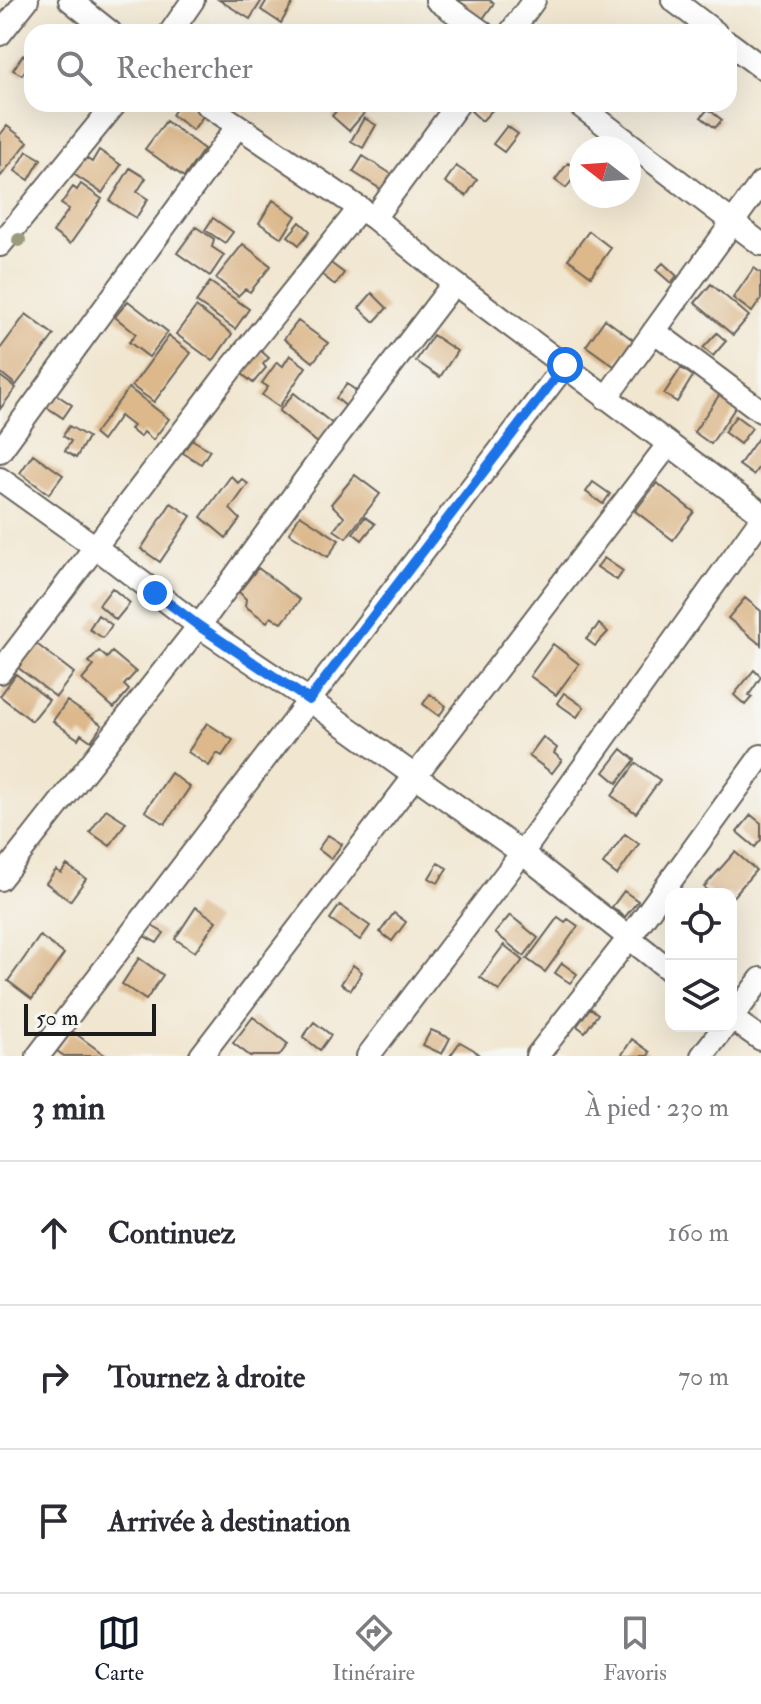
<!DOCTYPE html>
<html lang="fr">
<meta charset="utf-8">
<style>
:root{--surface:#fff;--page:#f7f7f7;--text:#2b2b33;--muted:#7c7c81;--line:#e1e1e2;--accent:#111827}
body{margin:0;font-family:"IM FELL Double Pica",serif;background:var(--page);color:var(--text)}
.controls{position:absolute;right:24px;bottom:24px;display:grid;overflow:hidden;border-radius:16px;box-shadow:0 8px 32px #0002}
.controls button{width:72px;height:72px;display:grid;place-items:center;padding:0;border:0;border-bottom:2px solid var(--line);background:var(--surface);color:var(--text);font:40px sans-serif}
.compass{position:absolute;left:569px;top:136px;width:72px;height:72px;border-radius:50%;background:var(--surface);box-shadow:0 8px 32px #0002;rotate:287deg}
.scale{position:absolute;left:24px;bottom:20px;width:132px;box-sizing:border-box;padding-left:8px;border:4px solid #1c1c1c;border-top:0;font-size:22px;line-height:28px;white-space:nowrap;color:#1c1c1c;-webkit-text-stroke:6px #f6f6f2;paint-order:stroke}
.stop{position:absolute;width:24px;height:24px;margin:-18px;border:6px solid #1a73e8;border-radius:50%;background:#fff}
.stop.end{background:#1a73e8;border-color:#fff;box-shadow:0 2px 8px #0008}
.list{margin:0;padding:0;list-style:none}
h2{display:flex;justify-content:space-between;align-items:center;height:104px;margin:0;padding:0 32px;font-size:34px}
h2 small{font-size:26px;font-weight:400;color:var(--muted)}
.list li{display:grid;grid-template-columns:52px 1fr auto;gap:24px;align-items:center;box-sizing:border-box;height:144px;padding:0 32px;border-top:2px solid var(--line)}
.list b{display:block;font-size:30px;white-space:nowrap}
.list em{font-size:26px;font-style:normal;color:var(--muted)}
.icon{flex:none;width:44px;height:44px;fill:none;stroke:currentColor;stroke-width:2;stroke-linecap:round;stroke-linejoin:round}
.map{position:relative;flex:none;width:761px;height:1056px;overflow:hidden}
.search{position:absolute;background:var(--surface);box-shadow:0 8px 32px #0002;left:24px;right:24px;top:24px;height:88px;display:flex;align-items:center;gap:20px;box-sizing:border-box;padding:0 28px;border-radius:24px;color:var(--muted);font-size:30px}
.sheet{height:536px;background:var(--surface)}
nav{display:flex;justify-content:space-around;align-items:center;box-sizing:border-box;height:112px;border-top:2px solid var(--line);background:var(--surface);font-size:22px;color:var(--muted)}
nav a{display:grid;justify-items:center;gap:4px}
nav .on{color:var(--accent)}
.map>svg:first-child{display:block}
</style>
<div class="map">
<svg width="761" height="1056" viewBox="0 0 761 1056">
<rect width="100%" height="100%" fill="#f6f6f2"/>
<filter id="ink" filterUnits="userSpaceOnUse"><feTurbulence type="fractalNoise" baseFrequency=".0125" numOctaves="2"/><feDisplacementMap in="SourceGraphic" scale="16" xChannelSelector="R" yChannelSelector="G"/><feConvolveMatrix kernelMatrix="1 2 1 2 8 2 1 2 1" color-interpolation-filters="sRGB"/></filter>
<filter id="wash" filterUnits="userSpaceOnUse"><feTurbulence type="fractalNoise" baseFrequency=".006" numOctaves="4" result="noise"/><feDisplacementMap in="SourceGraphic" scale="32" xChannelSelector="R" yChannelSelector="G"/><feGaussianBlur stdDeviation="1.8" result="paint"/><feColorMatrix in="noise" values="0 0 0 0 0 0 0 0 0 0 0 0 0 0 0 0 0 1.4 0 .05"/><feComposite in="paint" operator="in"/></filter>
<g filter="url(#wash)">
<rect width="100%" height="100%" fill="#f1e6d0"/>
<g id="blocks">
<!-- building -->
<path fill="#dcb88b" d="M219 0H262L250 19Z
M267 0H292L294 1 281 23 261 10Z
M460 0H489L494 3 480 23 455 7Z
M23 55 32 60 22 75 13 70Z
M179 104H188L204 115 193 130 172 115Z
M342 104H357L366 111 349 131 332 116Z
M478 104H498L482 121 471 111Z
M708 109 722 120 715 128 701 117Z
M364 118 376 125 363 148 351 141Z
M166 121 204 149 184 177 145 149Z
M7 126 28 142 0 177V135Z
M507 126 518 134 504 152 493 144Z
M99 150 121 165 102 193 72 173 83 156 92 162Z
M27 151 41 159 29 180 15 171Z
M363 156 393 175 384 191 353 172Z
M568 163 579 171 566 188 555 180Z
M456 166 477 180 466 196 445 182Z
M130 168 146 178 137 192 148 199 136 218 110 201Z
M81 184 102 199 70 244 53 232 69 209 61 204 73 187 77 190Z
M273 200 296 216 282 238 259 223Z
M213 218 233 232 225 243 205 230Z
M300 222 310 231 299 245 288 236Z
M196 227 214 239 212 247 224 255 210 276 177 253Z
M589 231 611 248 591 276 568 259Z
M243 244 271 266 250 292 245 289 238 296 216 278Z
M328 261 344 273 335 285 320 273Z
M663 263 677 276 671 283 656 270Z
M754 268 761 273V299L752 312 733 298Z
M210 282 249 309 235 329 196 302Z
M711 284 749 316 733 335 695 303Z
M372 293 387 308 374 322 359 308Z
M128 301 168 332 149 357 129 342 136 334 115 317Z
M196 307 232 334 213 361 176 334Z
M26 314 54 335 16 385 0 372V349Z
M605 319 633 340 614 366 586 346Z
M298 321 328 343 313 362 284 339Z
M717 333 726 341 713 356 703 348Z
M433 335 457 351 440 377 416 361Z
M169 336 191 353 154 402 132 386Z
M260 350 269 358 263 364 266 368 253 383 241 373Z
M290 355 306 367 279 407 262 395 268 387 262 383 277 362 283 366Z
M681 368 693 376 677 402 664 394Z
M0 376 16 388 0 409Z
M347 384 358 392 347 407 336 398Z
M129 388 169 419 153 440 144 432 140 437 130 429 133 426 120 416 102 441 94 434Z
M54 393 72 405 63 418 45 406Z
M294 393 334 425 319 444 279 411Z
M720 394 737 405 711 444 694 432Z
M736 416 752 428 740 444 724 432Z
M69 426 88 437 76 458 65 451 71 441 63 436Z
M761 434V464L753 475 739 465Z
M191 439 210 450 201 464 183 453Z
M33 454 63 475 49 494 20 473Z
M355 475 380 494 346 538 334 530 344 517 331 504Z
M231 476 238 483 242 479 248 484 230 509 240 519 226 538 201 517Z
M593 482 610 494 603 504 586 492Z
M657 483 694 512 673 540 635 511Z
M171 503 191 516 160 562 141 549Z
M300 515 339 540 328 557 289 533Z
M365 517 375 524 362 540 353 533Z
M604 558 623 571 617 580 597 567Z
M258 568 300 600 282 623 271 617 267 622 245 606 246 599 239 592Z
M112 588 130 603 116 620 99 605Z
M745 598 761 611V645L728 618Z
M98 615 112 625 103 638 89 629Z
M599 624 608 632 595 646 586 639Z
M34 642 74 673 56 697 16 666Z
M553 644 579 664 556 695 530 676Z
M99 651 107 658 112 652 136 672 124 685 129 690 114 708 82 680 94 666 89 662Z
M754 670 761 677 749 695 752 697 745 705 734 695Z
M16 674 49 700 32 721 0 696Z
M564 693 584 707 577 717 557 703Z
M430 694 446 706 439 716 423 704Z
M67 701 102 725 91 741 81 734 78 739 53 721Z
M207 723 233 740 222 756 217 753 209 766 188 752Z
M543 737 557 748 554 753 562 760 552 773 529 756Z
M622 749 635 760 617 783 604 772Z
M636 763 660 780 636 813 612 796Z
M171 773 190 787 165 824 145 811Z
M106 809 126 822 110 846 90 832Z
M751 815 761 823V840L755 847 737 832Z
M625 834 639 844 617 875 603 864Z
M328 835 342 844 331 859 318 849Z
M735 852 756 870 731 899V894H712L704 887Z
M438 863 447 868 438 883 429 878Z
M67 865 86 879 70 901 46 883 56 870 61 873Z
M624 891 638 901 625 917 612 907Z
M340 905 370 926 360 940 330 919Z
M196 907 216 921 195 952 175 939Z
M394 913 406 922 392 941 380 932Z
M510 915 538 938 524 956 495 933Z
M558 917 565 922 568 919 578 926 545 972 527 959Z
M150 925 164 933 157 943 144 936Z
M40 936 64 954 32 999 8 981Z
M504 945 523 960 499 991 480 977Z
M139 958 163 975 146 1000 122 984Z
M562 963 577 974 570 983 555 973Z
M353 965 362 972 351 990 341 984Z
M590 1008 598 1014 585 1032 577 1026Z
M253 1017 288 1044 279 1056H250L233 1043Z
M314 1022 331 1035 320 1050 303 1037Z
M431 1030 450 1038 442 1054 423 1045Z
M72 1031 106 1056H64L57 1051Z
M632 1039 650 1052 648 1056H621Z
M460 1042 474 1050 480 1056H450Z"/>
</g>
</g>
<g filter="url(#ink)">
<use href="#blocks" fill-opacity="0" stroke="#67635b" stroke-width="2"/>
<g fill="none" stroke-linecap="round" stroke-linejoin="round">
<!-- street casing -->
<g stroke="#67635b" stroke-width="26">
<path id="street" d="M70 0 110 32
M437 0 482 32
M673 0 715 32
M171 32 193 0
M511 32 534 0
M0 34 27 0
M729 43 761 67
M206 104 374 218 454 283 761 513
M578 104 761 244
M374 218 458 104
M0 245 115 104
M654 331 761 411
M606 398 761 183
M0 451 237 127
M0 479 94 546 199 626 309 700 522 853 671 971
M0 672 230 370 360 208
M0 879 199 626 329 447 454 283
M731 1018 761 1039
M731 1019 761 979
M38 1056 565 365
M201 1056 668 445
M368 1056 522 853 761 519
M537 1056 629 938 761 756
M702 1056 725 1026"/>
</g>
<!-- street -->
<use href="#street" stroke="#fff" stroke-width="22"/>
</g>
<!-- trees -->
<circle fill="#9b9a7f" cx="19" cy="240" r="7"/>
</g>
<g fill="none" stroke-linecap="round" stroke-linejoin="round" filter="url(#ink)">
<!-- route -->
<path stroke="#1a73e8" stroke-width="10" d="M155 593 199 626 309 700 565 365"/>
</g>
</svg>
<div class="controls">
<button><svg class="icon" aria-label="locate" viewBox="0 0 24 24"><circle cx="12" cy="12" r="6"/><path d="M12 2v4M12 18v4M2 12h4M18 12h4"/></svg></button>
<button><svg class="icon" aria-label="layers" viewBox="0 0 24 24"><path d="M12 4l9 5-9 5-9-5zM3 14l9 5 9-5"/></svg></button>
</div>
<svg class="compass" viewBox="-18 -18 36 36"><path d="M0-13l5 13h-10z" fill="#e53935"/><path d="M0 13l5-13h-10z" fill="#7c7c81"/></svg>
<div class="scale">50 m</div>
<div class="stop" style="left:565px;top:365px"></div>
<div class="stop end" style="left:155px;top:593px"></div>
<div class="search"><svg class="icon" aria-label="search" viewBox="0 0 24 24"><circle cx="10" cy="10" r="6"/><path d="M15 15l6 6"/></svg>Rechercher</div>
</div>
<section class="sheet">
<h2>3 min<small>À pied · 230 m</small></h2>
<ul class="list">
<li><svg class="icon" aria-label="ahead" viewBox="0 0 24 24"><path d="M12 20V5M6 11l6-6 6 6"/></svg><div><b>Continuez</b></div><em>160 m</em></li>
<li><svg class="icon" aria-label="right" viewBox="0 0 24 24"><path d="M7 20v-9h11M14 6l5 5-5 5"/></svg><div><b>Tournez à droite</b></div><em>70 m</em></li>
<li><svg class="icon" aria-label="arrive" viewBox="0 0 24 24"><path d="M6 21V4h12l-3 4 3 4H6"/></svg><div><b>Arrivée à destination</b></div></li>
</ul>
</section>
<nav>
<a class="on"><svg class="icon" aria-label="map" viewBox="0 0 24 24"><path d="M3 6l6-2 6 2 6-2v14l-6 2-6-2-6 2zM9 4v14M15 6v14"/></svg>Carte</a>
<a><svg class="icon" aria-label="directions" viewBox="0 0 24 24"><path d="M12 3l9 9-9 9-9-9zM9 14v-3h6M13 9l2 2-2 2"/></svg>Itinéraire</a>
<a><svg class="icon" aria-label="saved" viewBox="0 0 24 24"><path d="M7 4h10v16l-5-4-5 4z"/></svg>Favoris</a>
</nav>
